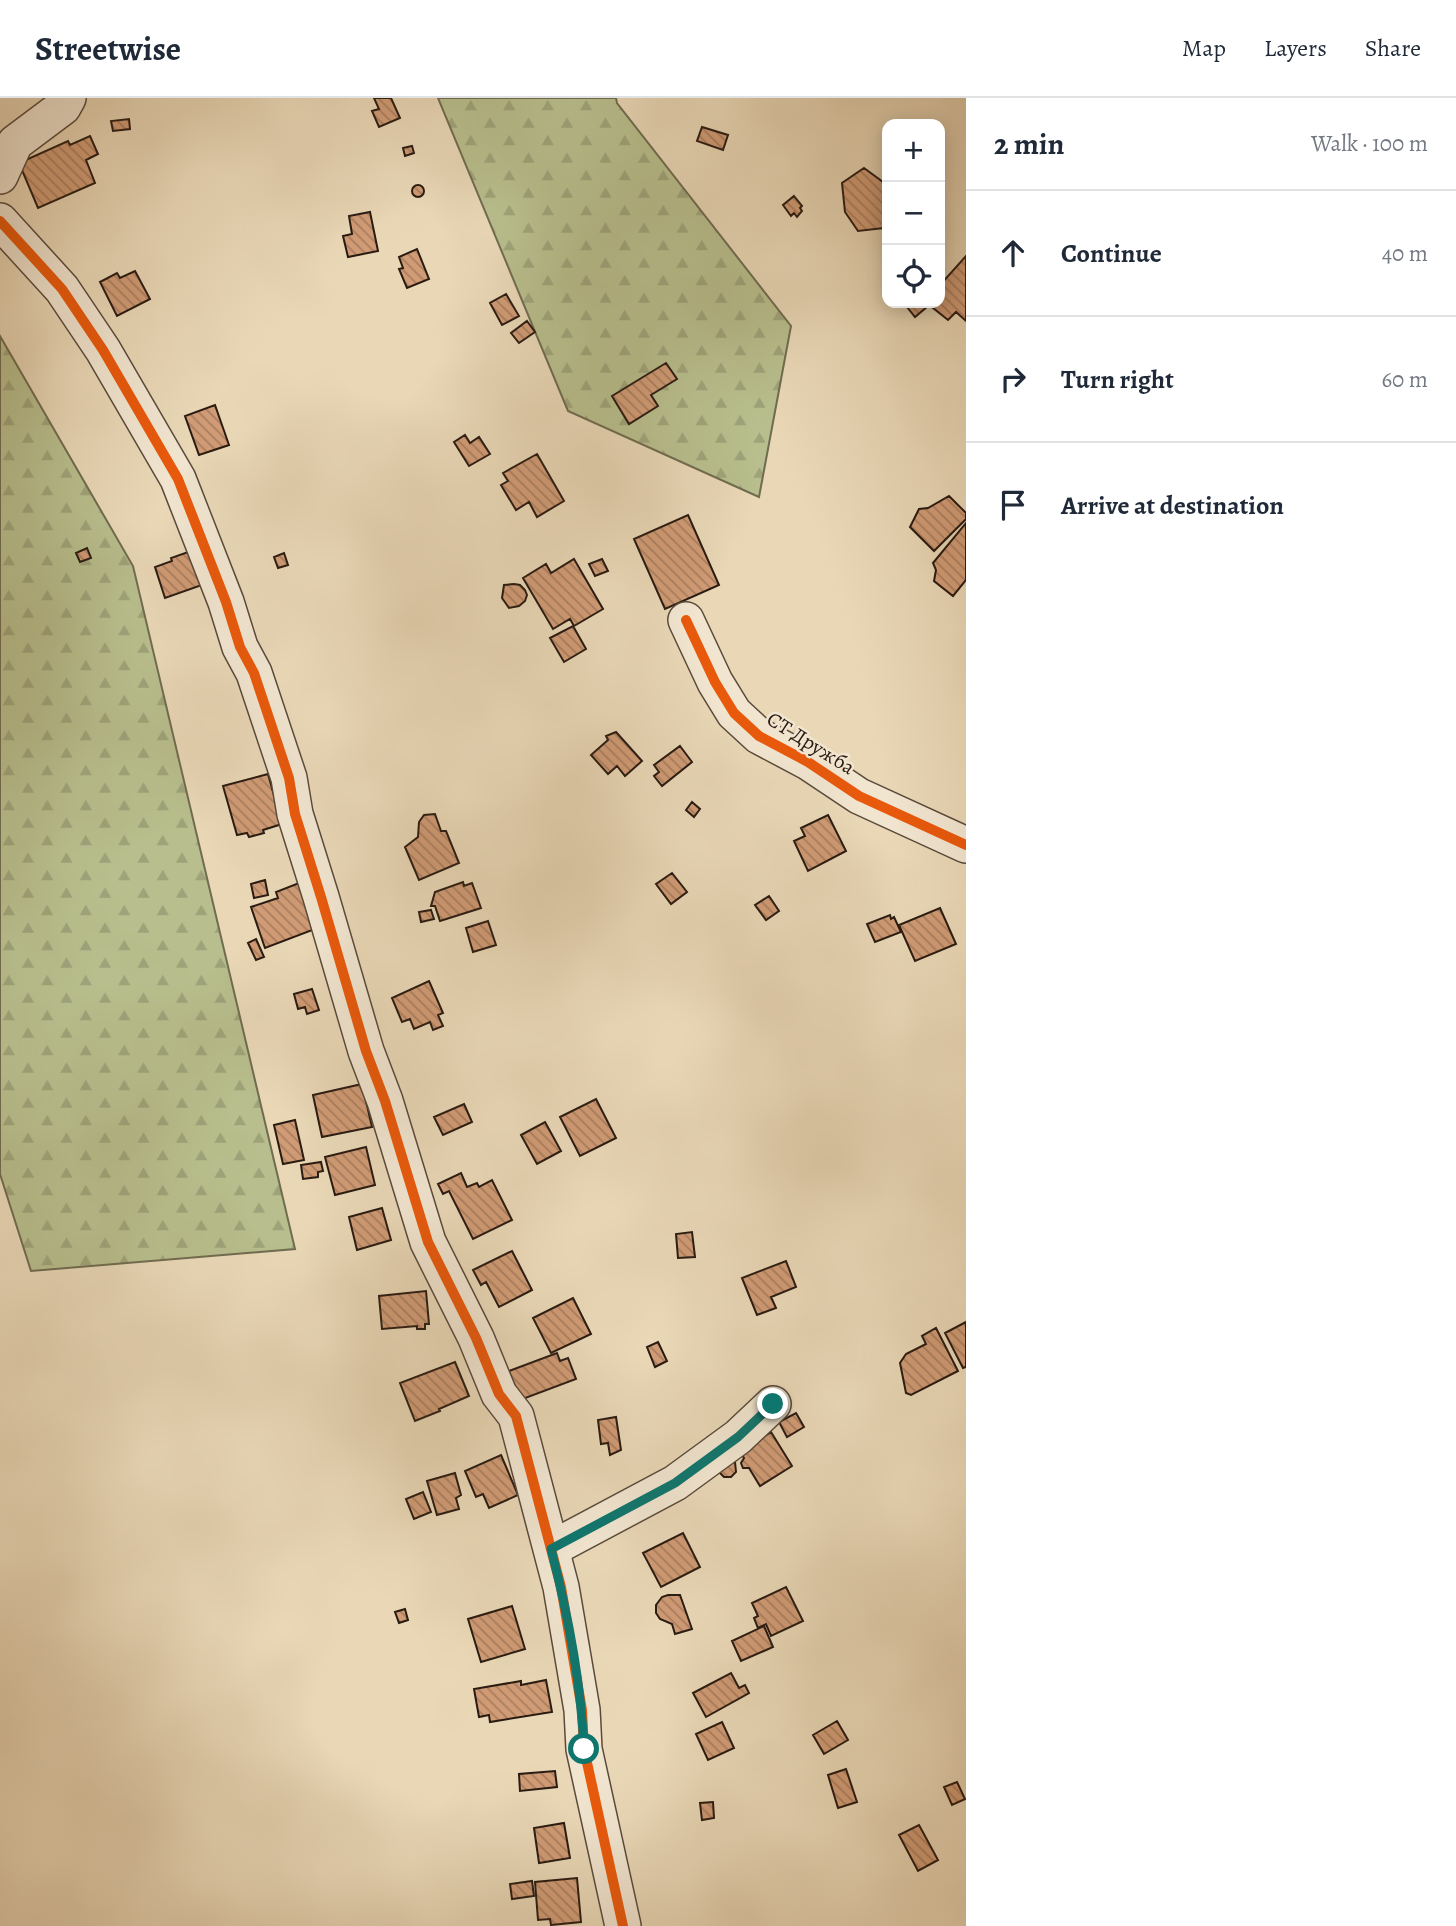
<!DOCTYPE html>
<meta charset="utf-8">
<style>
:root{--surface:#fff;--page:#f2f2f3;--text:#1f2937;--muted:#747a83;--line:#e0e1e3}
body{margin:0;font-family:Alegreya,serif;background:var(--page);color:var(--text)}
.controls{position:absolute;right:21px;top:21px;display:grid;overflow:hidden;border-radius:14px;box-shadow:0 4px 18px #0003}
.controls button{width:63px;height:63px;display:grid;place-items:center;padding:0;border:0;border-bottom:2px solid var(--line);background:var(--surface);color:var(--text);font:35px sans-serif}
.stop{position:absolute;width:21px;height:21px;margin:-16px;border:5px solid #0f766e;border-radius:50%;background:#fff}
.stop.end{background:#0f766e;border-color:#fff;box-shadow:0 2px 7px #0008}
.list{margin:0;padding:0;list-style:none}
h2{display:flex;justify-content:space-between;align-items:center;height:91px;margin:0;padding:0 28px;font-size:30px}
h2 small{font-size:23px;font-weight:400;color:var(--muted)}
.list li{display:grid;grid-template-columns:46px 1fr auto;gap:21px;align-items:center;box-sizing:border-box;height:126px;padding:0 28px;border-top:2px solid var(--line)}
.list b{display:block;font-size:26px;white-space:nowrap}
.list em{font-size:23px;font-style:normal;color:var(--muted)}
.icon{flex:none;width:38px;height:38px;fill:none;stroke:currentColor;stroke-width:2;stroke-linecap:round;stroke-linejoin:round}
.map{position:relative;flex:none;width:966px;height:1828px;overflow:hidden}
header{display:flex;align-items:center;gap:42px;box-sizing:border-box;height:98px;padding:0 35px;background:var(--surface);border-bottom:2px solid var(--line)}
header strong{font-size:33px}
nav{display:flex;gap:38px;margin-inline-start:auto;font-size:24px}
main{display:flex}
aside{flex:1;background:var(--surface)}
.map>svg:first-child{display:block}
</style>
<header>
<strong>Streetwise</strong>
<nav><a>Map</a><a>Layers</a><a>Share</a></nav>
</header>
<main>
<div class="map">
<svg width="966" height="1828" viewBox="0 0 966 1828">
<defs>
<pattern id="forest-firs" width="22" height="20" patternUnits="userSpaceOnUse" patternTransform="scale(1.75)"><rect width="22" height="20" fill="#b8be8d"/><path d="M5 1l3.5 6h-7zM16 11l3.5 6h-7z" fill="#9ea379"/></pattern>
<pattern id="building-back-hatch" width="6" height="6" patternUnits="userSpaceOnUse" patternTransform="scale(1.75)"><rect width="6" height="6" fill="#d09b75"/><path d="M-1 5l2 2M0 0l6 6M5-1l2 2" fill="none" stroke="#a97e5f"/></pattern>
</defs>
<rect width="100%" height="100%" fill="#e9d7b6"/>
<filter id="stains"><feTurbulence type="fractalNoise" baseFrequency=".00286" numOctaves="4"/><feColorMatrix values="0 0 0 0 .2 0 0 0 0 .09 0 0 0 0 .02 0 0 0 .5 -.17"/></filter>
<radialGradient id="worn" r=".72"><stop offset=".6" stop-color="#630" stop-opacity="0"/><stop offset="1" stop-color="#630" stop-opacity=".3"/></radialGradient>
<!-- forest -->
<path fill="url(#forest-firs)" stroke="#706c50" stroke-width="2" d="M438 0H616L617 5 791 228 759 399 568 313Z
M0 238 133 468 295 1151 31 1173 0 1076Z"/>
<!-- building -->
<path fill="url(#building-back-hatch)" stroke="#291b12" stroke-width="2" d="M374 0H391L400 20 379 29 372 13 379 11Z
M129 21 130 31 113 33 111 23Z
M702 29 728 37 723 52 697 43Z
M90 38 98 56 86 62 95 85 38 110 19 65 68 43 70 47Z
M412 48 414 55 405 58 403 50Z
M864 70 883 84 887 90V127L884 130 858 133 845 114 842 85Z
M412 93a6 6 0 1 1 12 0a6 6 0 1 1-12 0Z
M794 98 802 108 800 110 802 113 797 119 794 115 791 118 783 107Z
M370 114 378 153 348 159 343 138 352 136 349 118Z
M417 151 429 181 407 190 399 171 403 170 399 159Z
M966 158V223L956 214 948 222 933 210 940 205 941 201 940 187Z
M135 173 150 201 117 218 100 184 117 175 120 180Z
M506 196 519 218 502 227 490 205Z
M912 205H926L928 208 915 219 907 209Z
M527 223 535 234 519 245 511 235Z
M666 265 677 281 651 297 658 308 629 326 612 298Z
M215 307 229 347 199 357 185 318Z
M465 337 470 345 479 339 490 356 469 368 454 344Z
M537 356 564 403 537 419 529 404 516 412 501 387 508 383 503 375Z
M949 398 966 415V421L934 453 910 429 919 411 928 410Z
M688 417 719 487 665 511 634 441Z
M966 425V482L953 498 934 483 936 472 933 465Z
M87 450 91 460 80 464 76 455Z
M191 453 202 487 165 500 155 469 172 463 171 460Z
M284 455 288 467 278 470 274 459Z
M574 461 603 511 574 528 570 521 553 531 523 480 546 466 551 475Z
M602 461 608 473 595 478 589 466Z
M514 486 520 487 525 492 527 497 525 503 519 508 509 510 502 500 504 487Z
M573 528 586 551 564 564 550 540Z
M616 634 642 663 625 678 617 668 608 676 591 657 608 642 606 638Z
M680 648 692 664 662 688 654 678 659 674 654 667Z
M268 676 282 726 263 732 264 735 249 739 247 735 237 737 223 688Z
M692 704 700 711 694 719 686 712Z
M435 716 441 733H446L459 765 419 782 405 749 418 739 419 724 424 717Z
M828 717 846 753 808 773 794 743 805 738 801 730Z
M672 775 687 794 671 806 656 786Z
M265 782 268 797 254 800 251 786Z
M463 784 464 788 472 785 481 810 440 823 435 808H431L435 794Z
M299 785 315 831 265 850 251 809 278 800 276 794Z
M769 798 779 813 766 822 755 807Z
M940 810 956 846 915 863 899 827Z
M431 812 434 821 421 824 419 814Z
M890 817 891 821 894 819 901 834 875 844 867 826Z
M488 823 496 847 473 854 466 830Z
M256 841 264 859 256 862 248 845Z
M429 883 443 915 438 917 443 928 433 932 430 924 414 931 410 921 402 924 392 900Z
M312 891 319 912 307 916 305 909 298 911 294 896Z
M362 986 372 1029 322 1039 313 997Z
M596 1001 616 1040 580 1058 560 1019Z
M464 1006 472 1024 443 1037 434 1019Z
M295 1022 304 1062 283 1066 274 1027Z
M545 1024 561 1053 537 1066 521 1037Z
M366 1049 375 1087 335 1097 325 1059Z
M321 1064 323 1073 318 1074V1079L303 1081 301 1067Z
M461 1075 467 1089 477 1085 479 1089 492 1082 512 1122 473 1141 449 1093 443 1096 438 1086Z
M382 1110 391 1142 357 1152 349 1119Z
M692 1134 695 1159 678 1160 676 1136Z
M512 1153 532 1192 499 1209 486 1184 481 1187 473 1172Z
M786 1163 796 1189 771 1199 776 1210 757 1217 742 1180Z
M426 1193 429 1226H425V1231H417V1228L382 1231 379 1198Z
M573 1200 591 1236 551 1255 533 1220Z
M966 1224V1269L963 1270 945 1235Z
M936 1230 958 1273 911 1297 906 1295 900 1265 906 1256 926 1246 922 1238Z
M658 1244 667 1263 655 1269 647 1249Z
M557 1255 560 1263 568 1260 576 1281 520 1302 509 1273Z
M455 1264 469 1298 439 1311 440 1313 415 1323 400 1285Z
M796 1315 804 1329 787 1339 779 1324Z
M616 1319 621 1352 610 1357 608 1345 601 1346 598 1322Z
M771 1334 792 1368 760 1388 749 1370H743L741 1365 744 1360 740 1354Z
M501 1357 518 1397 489 1410 483 1396 476 1399 465 1373Z
M730 1361 735 1364 736 1374 731 1379H724L718 1373Z
M455 1375 461 1397 456 1400 459 1411 437 1417 427 1383Z
M423 1394 431 1414 414 1421 406 1401Z
M683 1435 700 1469 661 1489 643 1455Z
M786 1489 803 1523 771 1538 766 1526 758 1530 754 1520 758 1518 752 1505Z
M668 1497H680L692 1531 675 1536 672 1526 660 1521 656 1515V1507L662 1499Z
M512 1508 525 1551 481 1564 468 1521Z
M405 1511 408 1522 399 1525 395 1514Z
M764 1528 773 1549 741 1563 732 1543Z
M731 1575 739 1590 745 1587 749 1595 706 1619 693 1595Z
M546 1582 552 1614 490 1624 489 1617 479 1619 474 1591 521 1583V1587Z
M837 1623 848 1642 824 1656 813 1637Z
M722 1624 734 1650 708 1662 696 1636Z
M846 1671 857 1704 838 1710 828 1677Z
M555 1673 557 1689 520 1693 519 1676Z
M957 1684 965 1701 952 1707 944 1689Z
M713 1704 714 1720 702 1722 700 1705Z
M564 1725 570 1760 539 1765 534 1730Z
M919 1727 938 1762 918 1773 899 1737Z
M577 1780 581 1824 551 1827 550 1821 538 1822 535 1784Z
M532 1783 534 1798 512 1801 510 1786Z"/>
<g fill="none" stroke-linecap="round" stroke-linejoin="round">
<!-- street casing -->
<g stroke="#594a3b" stroke-width="38">
<path id="street" d="M0 78 15 45 63 9 68 0
M0 123 62 191 103 252 178 381 226 504 240 549 254 575 289 680 295 716 321 799 366 953 385 1003 428 1144 476 1240 499 1296 516 1318 561 1489 582 1612 584 1651 623 1828
M686 522 715 584 734 615 759 638 808 664 859 698 966 747
M551 1451 675 1385 738 1339 773 1306"/>
</g>
<!-- street -->
<use href="#street" stroke="#f1e5d0" stroke-width="35"/>
<!-- cycleway casing -->
<g stroke="#f1e5d0" stroke-width="15">
<path id="cycleway" d="M0 123 62 191 103 252 178 381 226 504 240 549 254 575 289 680 295 716 321 799 366 953 385 1003 428 1144 476 1240 499 1296 516 1318 561 1489 582 1612 584 1651 623 1828
M686 522 715 584 734 615 759 638 808 664 859 698 966 747"/>
</g>
<!-- cycleway -->
<use href="#cycleway" stroke="#e8590c" stroke-width="10"/>
</g>
<g fill="none" stroke-linecap="round" stroke-linejoin="round">
<!-- route -->
<path stroke="#0f766e" stroke-width="9" d="M584 1651C581 1584 568 1516 551 1451L675 1385 738 1339 773 1306"/>
</g>
<g text-anchor="middle" stroke-width="5" stroke-linejoin="round" paint-order="stroke">
<!-- street labels -->
<g font-size="21" fill="#291b12" stroke="#f1e5d0">
<text transform="translate(811 645) rotate(32)" y="7">СТ Дружба</text>
</g>
</g>
<rect width="100%" height="100%" filter="url(#stains)"/>
<rect width="100%" height="100%" fill="url(#worn)"/>
</svg>
<div class="controls">
<button>+</button>
<button>−</button>
<button><svg class="icon" aria-label="locate" viewBox="0 0 24 24"><circle cx="12" cy="12" r="6"/><path d="M12 2v4M12 18v4M2 12h4M18 12h4"/></svg></button>
</div>
<div class="stop" style="left:584px;top:1651px"></div>
<div class="stop end" style="left:773px;top:1306px"></div>
</div>
<aside>
<h2>2 min<small>Walk · 100 m</small></h2>
<ul class="list">
<li><svg class="icon" aria-label="ahead" viewBox="0 0 24 24"><path d="M12 20V5M6 11l6-6 6 6"/></svg><div><b>Continue</b></div><em>40 m</em></li>
<li><svg class="icon" aria-label="right" viewBox="0 0 24 24"><path d="M7 20v-9h11M14 6l5 5-5 5"/></svg><div><b>Turn right</b></div><em>60 m</em></li>
<li><svg class="icon" aria-label="arrive" viewBox="0 0 24 24"><path d="M6 21V4h12l-3 4 3 4H6"/></svg><div><b>Arrive at destination</b></div></li>
</ul>
</aside>
</main>
